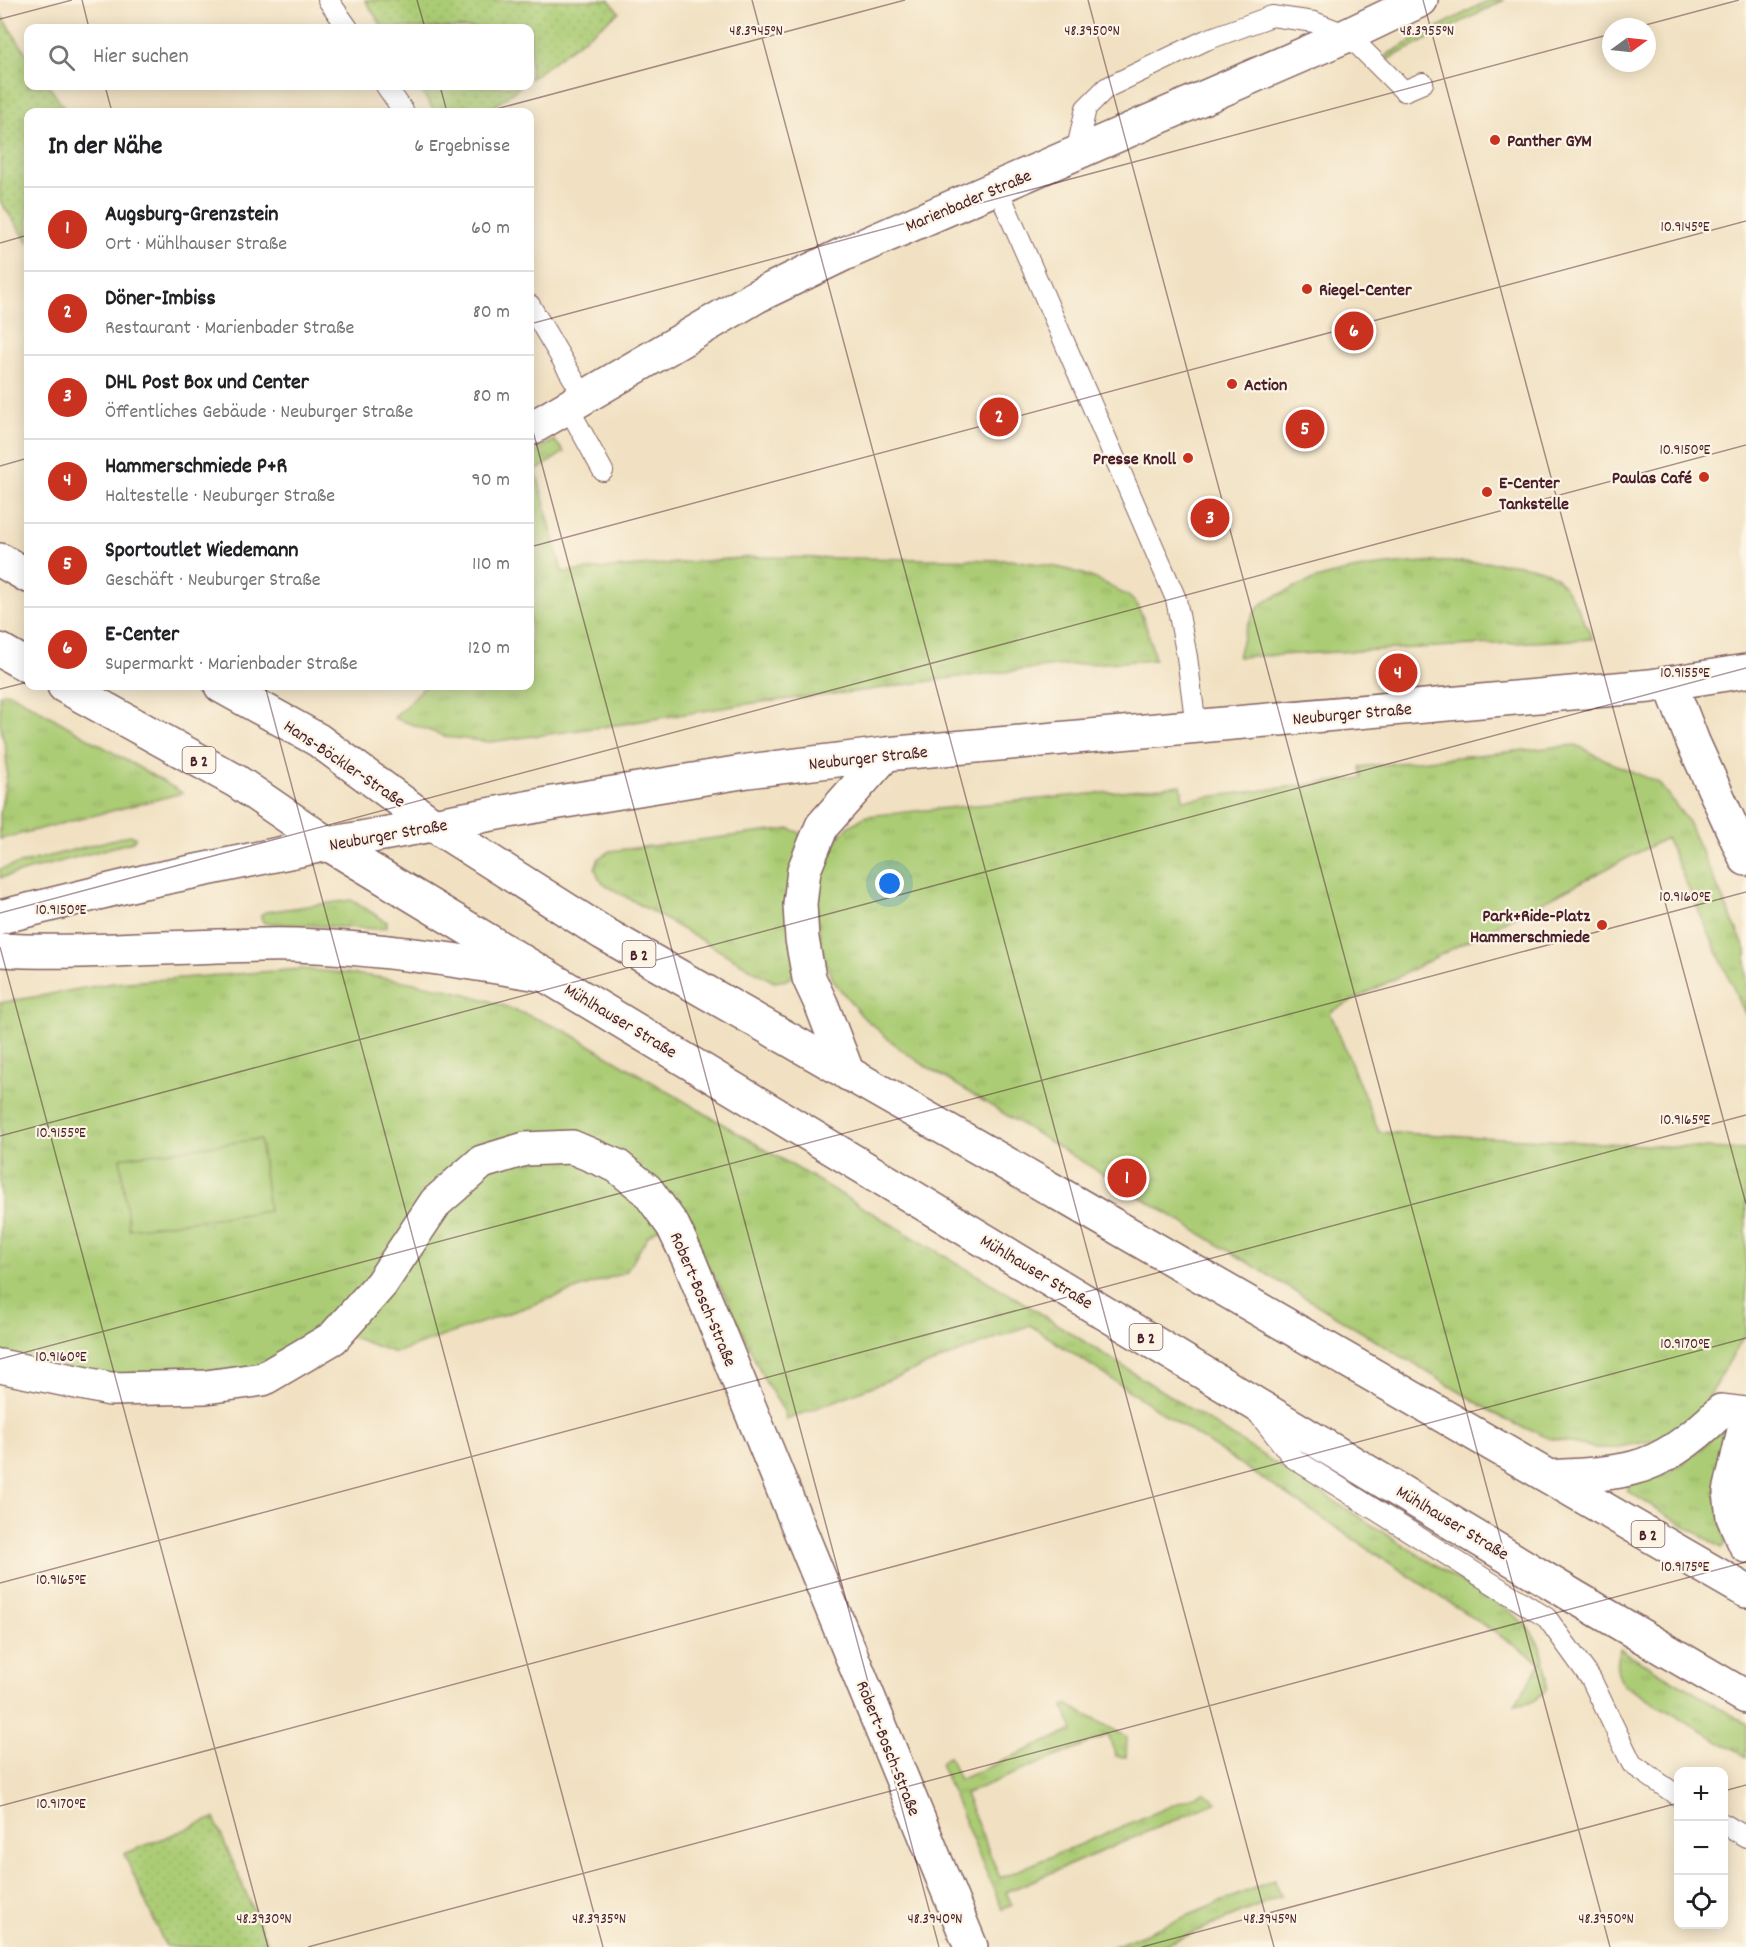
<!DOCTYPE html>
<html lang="de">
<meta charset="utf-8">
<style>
:root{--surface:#fff;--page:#f6f6f6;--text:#202124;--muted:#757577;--line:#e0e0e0;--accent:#c8321e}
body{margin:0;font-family:Dekko,sans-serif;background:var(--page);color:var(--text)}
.controls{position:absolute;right:18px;bottom:18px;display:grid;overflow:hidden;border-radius:12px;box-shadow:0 3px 15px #0003}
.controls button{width:54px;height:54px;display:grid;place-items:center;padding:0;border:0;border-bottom:2px solid var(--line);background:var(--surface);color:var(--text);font:30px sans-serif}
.compass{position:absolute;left:1602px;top:18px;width:54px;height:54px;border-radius:50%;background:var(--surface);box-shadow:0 3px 15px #0003;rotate:75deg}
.you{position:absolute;left:890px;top:884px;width:21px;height:21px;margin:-15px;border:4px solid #fff;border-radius:50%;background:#1a73e8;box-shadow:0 0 0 9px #1a73e833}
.badge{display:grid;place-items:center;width:39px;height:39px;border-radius:50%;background:var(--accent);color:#fff;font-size:20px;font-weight:700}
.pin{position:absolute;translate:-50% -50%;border:3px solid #fff;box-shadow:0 2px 6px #0006}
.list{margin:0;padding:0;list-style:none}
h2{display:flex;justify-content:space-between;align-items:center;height:78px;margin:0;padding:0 24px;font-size:26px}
h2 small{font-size:20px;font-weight:400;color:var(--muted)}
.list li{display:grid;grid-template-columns:39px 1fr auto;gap:18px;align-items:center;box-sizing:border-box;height:84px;padding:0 24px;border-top:2px solid var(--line)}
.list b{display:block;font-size:22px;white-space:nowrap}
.list p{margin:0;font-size:20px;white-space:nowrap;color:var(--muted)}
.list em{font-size:20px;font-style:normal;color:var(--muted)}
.icon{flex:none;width:33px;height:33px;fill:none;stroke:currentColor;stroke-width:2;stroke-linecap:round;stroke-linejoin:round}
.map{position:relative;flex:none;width:1746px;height:1947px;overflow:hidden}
.search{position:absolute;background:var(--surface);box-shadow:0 3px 15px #0003;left:24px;top:24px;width:510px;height:66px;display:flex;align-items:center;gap:15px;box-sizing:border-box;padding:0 21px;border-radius:12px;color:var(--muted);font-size:22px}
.panel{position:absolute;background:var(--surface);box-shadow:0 3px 15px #0003;left:24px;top:108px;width:510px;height:582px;border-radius:12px}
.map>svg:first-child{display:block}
</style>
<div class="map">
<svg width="1746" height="1947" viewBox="0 0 1746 1947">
<defs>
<pattern id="grass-tufts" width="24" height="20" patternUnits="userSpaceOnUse" patternTransform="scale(1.5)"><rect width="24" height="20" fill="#abcc74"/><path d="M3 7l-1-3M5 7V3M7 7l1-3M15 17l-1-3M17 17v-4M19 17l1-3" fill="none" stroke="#95af65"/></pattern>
<pattern id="park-dots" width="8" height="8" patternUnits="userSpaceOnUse" patternTransform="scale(1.5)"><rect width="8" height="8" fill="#abcc74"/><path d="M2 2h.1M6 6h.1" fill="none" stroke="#95af65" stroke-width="1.8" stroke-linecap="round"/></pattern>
</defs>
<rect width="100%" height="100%" fill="#fcf5e5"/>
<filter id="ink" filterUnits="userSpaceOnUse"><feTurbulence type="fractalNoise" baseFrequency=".0167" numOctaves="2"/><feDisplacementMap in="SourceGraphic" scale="12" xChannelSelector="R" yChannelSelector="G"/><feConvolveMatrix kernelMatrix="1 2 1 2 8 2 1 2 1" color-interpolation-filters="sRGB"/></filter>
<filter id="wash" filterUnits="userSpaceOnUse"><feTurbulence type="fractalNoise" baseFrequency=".008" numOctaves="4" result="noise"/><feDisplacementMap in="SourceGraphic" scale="24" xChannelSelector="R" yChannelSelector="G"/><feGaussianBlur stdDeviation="1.35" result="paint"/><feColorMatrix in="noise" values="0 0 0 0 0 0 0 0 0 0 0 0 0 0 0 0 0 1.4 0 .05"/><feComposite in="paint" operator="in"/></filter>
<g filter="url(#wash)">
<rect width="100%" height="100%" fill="#f1e1c2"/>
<!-- grass -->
<path fill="url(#grass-tufts)" stroke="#7a7650" stroke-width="1.5" d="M1489 0H1504L1387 60 1386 55Z
M554 440 564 452 536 471 562 572 755 557 1009 560C1047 564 1087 570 1120 592 1124 594 1129 596 1132 599 1144 611 1151 644 1155 660L1065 665 950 678 862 691 746 704 623 724 490 742 447 737 394 718 425 686H530V455Z
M1426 562C1456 562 1537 558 1558 579 1573 595 1583 620 1593 639L1238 657C1243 638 1246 622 1259 607 1264 601 1273 598 1279 595 1325 570 1375 565 1426 562Z
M4 693H10L183 793 0 839V815L7 774 6 750 0 725V695Z
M1576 745 1616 765 1658 782 1687 820 1746 950V1016L1666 838 1330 1012 1379 1132 1746 1150V1332L1710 1395 1700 1409 1673 1432 1656 1440 1614 1448H1595L1548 1438 1504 1419 921 1063 899 1048 862 1016 835 983 823 957 816 909 817 883 835 842 849 826 866 816 1181 785 1183 800 1362 778 1360 767Z
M790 829 799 832 802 839 795 973C789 981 784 981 774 982L607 886 599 879 595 868 599 858 610 851Z
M130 835 135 837V839L132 842 0 878V869Z
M351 900 384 920 387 922V927L379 929 264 923 261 918V915L265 912Z
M302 969C357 974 412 980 466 994 500 1003 533 1017 566 1031L1019 1300 1469 1587C1515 1612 1549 1631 1547 1689L1534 1701 1515 1705 1541 1663 1030 1325 786 1420 785 1413 765 1381 726 1297 678 1215 648 1236 626 1272 395 1353 327 1328 258 1368 114 1377 0 1353V1003L113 983Z
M1729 1422 1715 1491 1726 1544 1722 1548 1627 1491 1629 1484C1680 1474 1693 1456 1729 1422Z
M1620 1649 1746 1723V1757L1625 1686C1616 1673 1614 1664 1620 1649Z
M1065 1705H1068L1127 1737 1126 1757 1116 1756 1108 1735 965 1794 1000 1878 1204 1792 1217 1802 1006 1892 1012 1905 1002 1909 940 1764 949 1756 959 1780 1073 1730 1064 1707Z
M1274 1880 1281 1896 1160 1947H1112Z"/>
<!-- park -->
<path fill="url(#park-dots)" stroke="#7a7650" stroke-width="1.5" d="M365 0H609L619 12 530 79V28H383Z
M0 14 28 56V86H49L67 112H28V242L0 201Z
M418 86H521L486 112H435Z
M214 1818 269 1947H166L124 1854Z"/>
<!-- pitch -->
<path fill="#abcc74" stroke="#7a7650" stroke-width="1.5" d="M260 1139 269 1211 129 1229 120 1158Z"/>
</g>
<g filter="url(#ink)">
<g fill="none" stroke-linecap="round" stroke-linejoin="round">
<!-- service casing -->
<g stroke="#846360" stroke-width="22">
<path id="service" d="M328 0 348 28
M386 86 404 112
M1076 153 1086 108 1106 88 1206 40 1272 16 1314 22 1348 35 1404 91 1423 83
M997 187 1176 599 1187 657 1196 727
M530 305 584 397
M568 407 603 471
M1260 1416 1293 1458 1547 1618 1591 1679 1632 1764 1678 1796
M1724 1824 1746 1837"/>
</g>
<!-- minor casing -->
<g stroke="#846360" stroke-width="36">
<path id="minor" d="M530 429 757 296 844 254 1348 35 1421 0
M1670 683 1693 742 1746 859
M0 1366 110 1389 206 1387 263 1379 333 1338 381 1284 436 1202 482 1162 525 1149 572 1147 617 1166 647 1190 673 1226 689 1260 971 1947
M1746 1421 1730 1492 1733 1517 1746 1546
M1551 1477C1578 1475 1607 1475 1633 1468 1666 1460 1698 1434 1721 1411L1746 1414"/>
</g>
<!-- tertiary casing -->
<g stroke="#846360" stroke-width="36">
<path id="tertiary" d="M0 917 143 882 328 844 553 803 748 771 886 754 1650 686 1746 671
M0 950C99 955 198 943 296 945 380 948 463 961 545 975
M848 1074 822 1006 809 978 802 939 800 904 804 870 822 826 886 754"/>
</g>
<!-- primary casing -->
<g stroke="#846360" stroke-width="36">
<path id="primary" d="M0 560 28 576
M0 650 28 666
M64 686 236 781 328 844 1575 1597 1746 1697
M221 686 318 740 435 826 603 933 1070 1200 1746 1591"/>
</g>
<!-- service -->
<use href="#service" stroke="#fff" stroke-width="20"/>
<!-- minor -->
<use href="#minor" stroke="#fff" stroke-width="33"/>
<!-- tertiary -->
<use href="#tertiary" stroke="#fff" stroke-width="33"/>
<!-- primary -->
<use href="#primary" stroke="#fff" stroke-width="33"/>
</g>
</g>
<!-- ticks -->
<path fill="none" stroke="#4a1f2b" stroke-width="1.5" stroke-opacity="0.45" d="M82 0 89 28M417 0 425 28M752 0 1274 1947M1088 0 1610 1947M1423 0 1746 1204M0 19 72 0M1638 27 1739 0M105 86 112 112M440 86 447 112M485 112 905 0M0 243 28 235M530 324 1611 34M530 420 939 1947M0 466 28 458M530 547 1746 221M265 686 603 1947M0 689 28 682M0 913 1746 445M0 947 268 1947M0 1136 1746 668M0 1359 1746 892M0 1583 1746 1115M1724 1791 1746 1785M0 1806 1746 1338M308 1947 1746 1562M1142 1947 1678 1803"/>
<!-- markers -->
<g fill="#c8321e" stroke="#fcf5e5" stroke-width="2">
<circle cx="1495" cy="140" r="6"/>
<circle cx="1307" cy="289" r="6"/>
<circle cx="1232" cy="384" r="6"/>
<circle cx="1188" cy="458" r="6"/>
<circle cx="1704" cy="477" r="6"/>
<circle cx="1487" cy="492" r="6"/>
<circle cx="1602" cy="925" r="6"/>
</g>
<g text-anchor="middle" stroke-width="4.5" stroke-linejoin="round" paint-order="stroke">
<!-- shield labels -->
<g fill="#fcf5e5" stroke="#7f5f63" stroke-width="1.5">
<rect x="182.5" y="747" width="33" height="26" rx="4.5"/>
<rect x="622.5" y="941" width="33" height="26" rx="4.5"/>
<rect x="1129.5" y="1324" width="33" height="26" rx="4.5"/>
<rect x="1631.5" y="1521" width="33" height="26" rx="4.5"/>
</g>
<g font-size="16" font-weight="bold" fill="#4a1f2b">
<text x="199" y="766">B 2</text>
<text x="639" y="960">B 2</text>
<text x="1146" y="1343">B 2</text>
<text x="1648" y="1540">B 2</text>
</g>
<!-- poi labels -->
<g font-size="18" font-weight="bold" fill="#4a1f2b" stroke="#fcf5e5" text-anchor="start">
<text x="1507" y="146">Panther GYM</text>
<text x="1319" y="295">Riegel-Center</text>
<text x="1244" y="390">Action</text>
<text x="1176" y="464" text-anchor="end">Presse Knoll</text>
<text x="1692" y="483" text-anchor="end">Paulas Café</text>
<text x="1499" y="488">E-Center<tspan x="1499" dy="21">Tankstelle</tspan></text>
<text x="1590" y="921" text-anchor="end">Park+Ride-Platz<tspan x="1590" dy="21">Hammerschmiede</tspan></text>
</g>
<!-- street labels -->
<g font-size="18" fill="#4a1f2b" stroke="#fcf5e5">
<text transform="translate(968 200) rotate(-23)" y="6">Marienbader Straße</text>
<text transform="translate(1352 713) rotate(-5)" y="6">Neuburger Straße</text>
<text transform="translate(868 757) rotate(-6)" y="6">Neuburger Straße</text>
<text transform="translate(345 763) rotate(34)" y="6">Hans-Böckler-Straße</text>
<text transform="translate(388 834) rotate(-10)" y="6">Neuburger Straße</text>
<text transform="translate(621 1020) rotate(31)" y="6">Mühlhauser Straße</text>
<text transform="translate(1037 1271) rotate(31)" y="6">Mühlhauser Straße</text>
<text transform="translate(704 1299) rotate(67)" y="6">Robert-Bosch-Straße</text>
<text transform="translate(1453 1522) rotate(31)" y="6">Mühlhauser Straße</text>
<text transform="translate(889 1748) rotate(68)" y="6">Robert-Bosch-Straße</text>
</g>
</g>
<g font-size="15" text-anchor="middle" fill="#4a1f2b" stroke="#fcf5e5" stroke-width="4.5" stroke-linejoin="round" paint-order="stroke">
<text x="756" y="35">48.3945°N</text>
<text x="1092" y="35">48.3950°N</text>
<text x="1427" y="35">48.3955°N</text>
<text x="1685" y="231">10.9145°E</text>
<text x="1685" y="454">10.9150°E</text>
<text x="1685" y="677">10.9155°E</text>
<text x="1685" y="901">10.9160°E</text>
<text x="61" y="914">10.9150°E</text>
<text x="1685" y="1124">10.9165°E</text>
<text x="61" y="1137">10.9155°E</text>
<text x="1685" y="1348">10.9170°E</text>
<text x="61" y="1361">10.9160°E</text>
<text x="1685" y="1571">10.9175°E</text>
<text x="61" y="1584">10.9165°E</text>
<text x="61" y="1808">10.9170°E</text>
<text x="264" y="1923">48.3930°N</text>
<text x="599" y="1923">48.3935°N</text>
<text x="935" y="1923">48.3940°N</text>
<text x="1270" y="1923">48.3945°N</text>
<text x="1606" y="1923">48.3950°N</text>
</g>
</svg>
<div class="controls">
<button>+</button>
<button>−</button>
<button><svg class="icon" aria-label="locate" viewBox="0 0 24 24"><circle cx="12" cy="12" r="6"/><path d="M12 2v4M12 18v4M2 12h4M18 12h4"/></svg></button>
</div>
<svg class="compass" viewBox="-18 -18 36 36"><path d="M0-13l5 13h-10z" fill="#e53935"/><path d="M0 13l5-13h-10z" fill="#757577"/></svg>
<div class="you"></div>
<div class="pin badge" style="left:1127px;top:1178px">1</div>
<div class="pin badge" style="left:999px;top:417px">2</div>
<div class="pin badge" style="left:1210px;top:518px">3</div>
<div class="pin badge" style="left:1398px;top:673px">4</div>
<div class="pin badge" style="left:1305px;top:429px">5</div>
<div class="pin badge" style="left:1354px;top:331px">6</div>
<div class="search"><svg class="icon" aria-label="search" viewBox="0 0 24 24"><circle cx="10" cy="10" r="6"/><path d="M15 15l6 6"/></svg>Hier suchen</div>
<section class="panel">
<h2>In der Nähe<small>6 Ergebnisse</small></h2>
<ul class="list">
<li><span class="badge">1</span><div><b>Augsburg-Grenzstein</b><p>Ort · Mühlhauser Straße</p></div><em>60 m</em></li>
<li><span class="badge">2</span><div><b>Döner-Imbiss</b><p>Restaurant · Marienbader Straße</p></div><em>80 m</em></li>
<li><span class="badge">3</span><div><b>DHL Post Box und Center</b><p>Öffentliches Gebäude · Neuburger Straße</p></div><em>80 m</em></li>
<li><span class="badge">4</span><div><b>Hammerschmiede P+R</b><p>Haltestelle · Neuburger Straße</p></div><em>90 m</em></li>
<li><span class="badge">5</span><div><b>Sportoutlet Wiedemann</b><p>Geschäft · Neuburger Straße</p></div><em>110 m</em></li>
<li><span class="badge">6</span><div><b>E-Center</b><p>Supermarkt · Marienbader Straße</p></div><em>120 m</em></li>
</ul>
</section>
</div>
